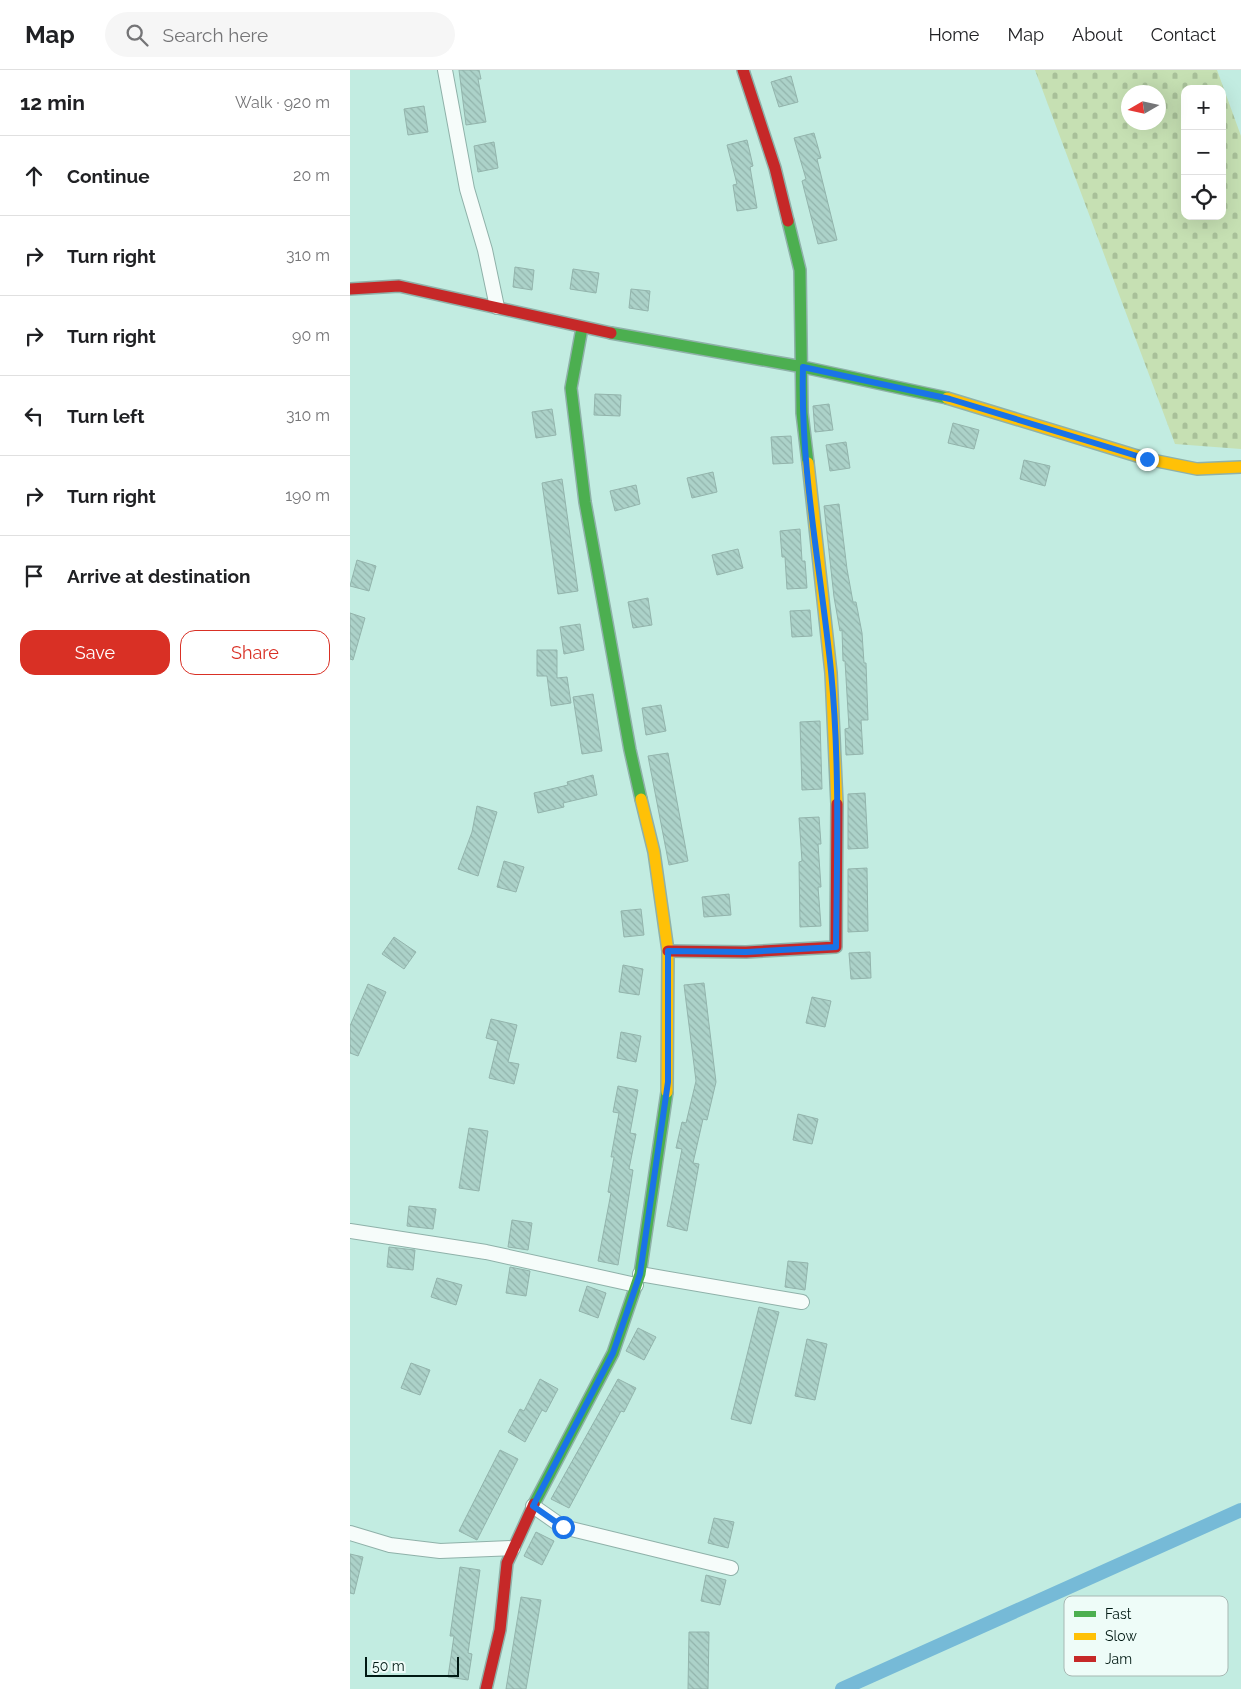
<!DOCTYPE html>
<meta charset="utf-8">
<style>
:root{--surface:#fff;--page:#f6f6f6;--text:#202124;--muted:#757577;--line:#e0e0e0;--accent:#d93025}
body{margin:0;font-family:Raleway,sans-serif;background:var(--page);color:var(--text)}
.controls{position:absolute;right:15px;top:15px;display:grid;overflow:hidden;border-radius:10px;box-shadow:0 5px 20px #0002}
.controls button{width:45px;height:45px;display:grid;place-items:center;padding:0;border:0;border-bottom:1px solid var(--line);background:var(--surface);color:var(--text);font:25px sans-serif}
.compass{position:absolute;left:771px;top:15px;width:45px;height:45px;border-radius:50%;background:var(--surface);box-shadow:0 5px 20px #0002;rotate:261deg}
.scale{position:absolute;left:15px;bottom:12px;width:94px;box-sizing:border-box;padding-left:5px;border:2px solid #001913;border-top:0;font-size:14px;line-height:18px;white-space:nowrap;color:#001913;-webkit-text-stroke:4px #eefcf8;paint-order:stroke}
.stop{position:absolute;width:15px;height:15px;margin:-11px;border:4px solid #1a73e8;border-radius:50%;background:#fff}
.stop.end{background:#1a73e8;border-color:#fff;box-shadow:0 1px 5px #0008}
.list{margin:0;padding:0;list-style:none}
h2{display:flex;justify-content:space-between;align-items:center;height:65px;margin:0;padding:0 20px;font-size:21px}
h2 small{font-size:16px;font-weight:400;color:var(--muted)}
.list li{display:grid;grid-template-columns:32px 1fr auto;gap:15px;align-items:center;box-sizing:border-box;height:80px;padding:0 20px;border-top:1px solid var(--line)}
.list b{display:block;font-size:19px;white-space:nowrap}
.list em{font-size:16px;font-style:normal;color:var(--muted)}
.actions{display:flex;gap:10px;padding:15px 20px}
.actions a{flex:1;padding:11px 0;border:1px solid var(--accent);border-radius:15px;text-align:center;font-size:18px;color:var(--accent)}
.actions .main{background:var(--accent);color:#fff}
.icon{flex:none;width:28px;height:28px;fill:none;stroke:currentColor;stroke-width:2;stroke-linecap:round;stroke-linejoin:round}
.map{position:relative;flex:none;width:891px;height:1619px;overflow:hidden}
header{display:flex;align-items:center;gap:30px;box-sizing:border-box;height:70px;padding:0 25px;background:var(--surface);border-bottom:1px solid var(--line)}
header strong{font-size:24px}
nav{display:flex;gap:28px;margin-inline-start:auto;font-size:18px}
.search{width:350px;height:45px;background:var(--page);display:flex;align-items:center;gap:12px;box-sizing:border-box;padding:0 18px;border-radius:28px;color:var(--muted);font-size:19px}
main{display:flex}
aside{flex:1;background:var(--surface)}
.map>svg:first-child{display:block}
</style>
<header>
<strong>Map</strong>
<div class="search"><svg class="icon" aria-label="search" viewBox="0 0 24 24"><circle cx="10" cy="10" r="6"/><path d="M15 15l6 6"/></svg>Search here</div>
<nav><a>Home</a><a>Map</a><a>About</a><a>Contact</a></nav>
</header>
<main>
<aside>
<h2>12 min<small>Walk · 920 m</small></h2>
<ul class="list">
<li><svg class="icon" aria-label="ahead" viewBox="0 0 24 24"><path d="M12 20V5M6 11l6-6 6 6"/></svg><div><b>Continue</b></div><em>20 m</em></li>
<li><svg class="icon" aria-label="right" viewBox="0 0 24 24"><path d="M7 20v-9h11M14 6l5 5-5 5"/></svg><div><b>Turn right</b></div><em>310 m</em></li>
<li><svg class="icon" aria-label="right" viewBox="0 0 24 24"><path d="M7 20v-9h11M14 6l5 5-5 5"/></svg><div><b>Turn right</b></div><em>90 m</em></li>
<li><svg class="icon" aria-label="left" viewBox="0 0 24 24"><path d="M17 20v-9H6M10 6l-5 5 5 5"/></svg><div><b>Turn left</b></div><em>310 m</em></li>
<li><svg class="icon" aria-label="right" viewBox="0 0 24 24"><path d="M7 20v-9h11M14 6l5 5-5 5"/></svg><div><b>Turn right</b></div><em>190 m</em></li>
<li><svg class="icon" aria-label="arrive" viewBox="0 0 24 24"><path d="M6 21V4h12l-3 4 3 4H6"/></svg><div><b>Arrive at destination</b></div></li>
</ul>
<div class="actions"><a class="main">Save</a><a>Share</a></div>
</aside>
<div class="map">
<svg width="891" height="1619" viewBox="0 0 891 1619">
<defs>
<pattern id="cemetery-stones" width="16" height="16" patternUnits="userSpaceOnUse" patternTransform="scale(1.25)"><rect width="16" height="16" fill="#c6e0b3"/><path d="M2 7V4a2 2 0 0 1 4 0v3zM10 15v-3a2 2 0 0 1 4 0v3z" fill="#a8c099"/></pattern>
<pattern id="building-back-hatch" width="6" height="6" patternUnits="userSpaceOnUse" patternTransform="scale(1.25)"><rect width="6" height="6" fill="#acd2c9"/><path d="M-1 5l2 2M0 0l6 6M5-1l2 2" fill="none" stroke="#92b4ac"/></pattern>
</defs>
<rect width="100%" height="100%" fill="#c2ece1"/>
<!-- cemetery -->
<path fill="url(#cemetery-stones)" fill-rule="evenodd" d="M685 0H867L891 66V379L825 374ZM835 19H872V146H835ZM778 22H808V52H778Z"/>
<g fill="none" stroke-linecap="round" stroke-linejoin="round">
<!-- canal -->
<path stroke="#76bad7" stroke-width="14" d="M492 1619 891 1440"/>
</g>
<!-- building -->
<path fill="url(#building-back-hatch)" stroke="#93b4ac" d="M109 0H129L131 9H128L136 52 116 55Z
M441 6 448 32 429 37 421 12Z
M74 36 78 62 58 65 54 39Z
M464 63 471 88 467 89 487 170 468 174 452 111 456 109 444 68Z
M397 70 403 96 400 97 407 138 387 141 383 115 387 114 377 75Z
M144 72 148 98 128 102 124 76Z
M165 197 184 200 182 220 163 217Z
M223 199 249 203 246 223 220 219Z
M281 219 300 221 298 241 279 238Z
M245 324 271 325 270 346 244 345Z
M479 334 483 360 465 362 463 336Z
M202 339 206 365 186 368 182 342Z
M603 353 629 360 624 379 598 373Z
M441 366 443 393 423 394 421 367Z
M496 372 500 398 480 401 476 375Z
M674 390 700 396 695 416 670 409Z
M363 402 367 422 342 428 337 408Z
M212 409 228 521 208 524 192 413Z
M286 415 290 434 265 441 260 421Z
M489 434 497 499 503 532H506L512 563 514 593H516L518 650H511L513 684 496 685 495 659 499 658 495 591H493L492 560 490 561 484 527 474 436Z
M450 459 452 491H455L457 518 437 519 435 487H432L430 461Z
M388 479 393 498 367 505 362 485Z
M7 490 26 496 19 521 0 516Z
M298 528 302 555 283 558 278 532Z
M460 540 462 566 442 567 440 541Z
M0 543 15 548 3 590 0 589Z
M230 554 234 580 214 584 210 557Z
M187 580H207V608L217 607 221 633 201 636 197 606H187Z
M243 624 252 681 232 684 223 627Z
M311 635 316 661 296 665 292 638Z
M470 651 472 719 452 720 450 652Z
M318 683 338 791 319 795 298 686Z
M243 705 247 725 213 733 214 737 188 743 184 723 218 715 217 712Z
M515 723 518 778 498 779V724Z
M127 736 147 742 128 806 108 799 122 762Z
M469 747 471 774H468L471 817H468L471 856 450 857 449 792 452 791 449 748Z
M154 791 174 797 166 822 147 817Z
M517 798 518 861 498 862V799Z
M379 824 381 845 354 847 352 827Z
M291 839 294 865 274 867 271 841Z
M44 867 66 882 54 899 32 884Z
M520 882 521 908 501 909 499 883Z
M273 895 293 899 289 925 269 922Z
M354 913 366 1012 357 1050 353 1049 343 1093 349 1094 337 1161 317 1156 332 1079 326 1078 332 1052 336 1053 346 1011 334 915Z
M18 914 36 922 8 986 0 983V956Z
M462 927 481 931 475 957 456 953Z
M141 949 167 955 158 992 169 994 164 1014 139 1008 148 971 136 968Z
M271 962 291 966 286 992 267 988Z
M268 1016 288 1020 280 1063 286 1064 279 1099 283 1100 268 1195 248 1191 261 1123 258 1122 264 1087H261L269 1043 263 1042Z
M448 1044 468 1049 462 1074 443 1070Z
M119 1058 138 1061 129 1121 109 1118Z
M59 1136 86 1139 83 1159 57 1156Z
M162 1150 182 1153 178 1180 158 1177Z
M39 1177 65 1180 63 1200 37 1197Z
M438 1191 458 1193 455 1220 435 1217Z
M160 1197 180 1201 176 1226 156 1223Z
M87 1208 112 1215 106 1235 81 1227Z
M237 1216 256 1223 248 1248 229 1241Z
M409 1237 429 1242 401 1354 381 1349Z
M288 1258 306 1267 294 1290 276 1281Z
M457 1269 477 1274 465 1330 445 1326Z
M61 1293 80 1300 70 1325 51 1318Z
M190 1309 208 1319 196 1342 192 1340 175 1372 158 1362 170 1339 174 1341Z
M268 1309 286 1318 274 1342 271 1341 219 1438 201 1429Z
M150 1380 168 1389 127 1470 109 1461Z
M364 1448 384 1452 378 1478 358 1473Z
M186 1462 204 1471 192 1495 174 1486Z
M0 1484 13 1487 4 1524 0 1523Z
M110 1497 130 1500 118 1583 122 1584 118 1610 98 1607 104 1566H100Z
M356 1505 376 1510 370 1535 351 1531Z
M171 1527 191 1530 176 1619H156Z
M339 1562H359L358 1619H338Z"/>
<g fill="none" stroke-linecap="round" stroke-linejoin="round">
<!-- street casing -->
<g stroke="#8fb1a9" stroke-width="16">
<path id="street" d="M95 0 117 119 135 180 147 237
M0 1161 136 1182 286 1215
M290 1204 452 1232
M183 1436 213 1457 381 1498
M0 1463 40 1475 90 1481 163 1478"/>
</g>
<!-- fast casing -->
<g stroke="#8fb1a9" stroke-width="14">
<path id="fast" d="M438 151 450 200 452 343 458 393
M232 258 221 318 235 432 280 680 291 729
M261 263 453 297 597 328
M184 1434 263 1283 290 1204 317 1022"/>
</g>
<!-- slow casing -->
<g stroke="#8fb1a9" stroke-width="14">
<path id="slow" d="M597 328 797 389 847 399 891 397
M458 393 481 603 487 734
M291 729 304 782 318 881 317 1022"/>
</g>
<!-- jam casing -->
<g stroke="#8fb1a9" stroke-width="14">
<path id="jam" d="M393 0 425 98 438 151
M0 219 49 216 261 263
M318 881 396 882 486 877 487 734
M136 1619 150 1560 157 1493 184 1434"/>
</g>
<!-- street -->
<use href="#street" stroke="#f6fcfa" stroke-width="14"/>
<!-- fast -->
<use href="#fast" stroke="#4caf50" stroke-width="11"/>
<!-- slow -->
<use href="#slow" stroke="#ffc107" stroke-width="11"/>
<!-- jam -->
<use href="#jam" stroke="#c62828" stroke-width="11"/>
</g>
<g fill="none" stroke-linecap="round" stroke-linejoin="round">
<!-- route -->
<path stroke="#1a73e8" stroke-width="6" d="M213 1457 183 1436 263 1283 290 1204 318 1012V881L396 882 486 877C487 785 490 693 481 601 471 500 450 399 453 297L600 329 797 389"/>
</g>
<!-- legend -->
<rect x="714" y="1526" width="164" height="80" rx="8" fill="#eefcf8" stroke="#a7b8b3" stroke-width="1"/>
<rect x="724" y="1541" width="22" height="6" fill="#4caf50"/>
<rect x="724" y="1563" width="22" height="7" fill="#ffc107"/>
<rect x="724" y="1586" width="22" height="6" fill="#c62828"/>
<g font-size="14" fill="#001913">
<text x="755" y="1549">Fast</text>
<text x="755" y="1571">Slow</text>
<text x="755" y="1594">Jam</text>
</g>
</svg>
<div class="controls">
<button>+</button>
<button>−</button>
<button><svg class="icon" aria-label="locate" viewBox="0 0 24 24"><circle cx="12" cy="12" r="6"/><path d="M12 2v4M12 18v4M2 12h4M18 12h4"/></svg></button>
</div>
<svg class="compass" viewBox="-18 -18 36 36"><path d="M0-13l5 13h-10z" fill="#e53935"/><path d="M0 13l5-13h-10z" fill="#757577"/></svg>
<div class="scale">50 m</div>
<div class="stop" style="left:213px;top:1457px"></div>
<div class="stop end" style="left:797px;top:389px"></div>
</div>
</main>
